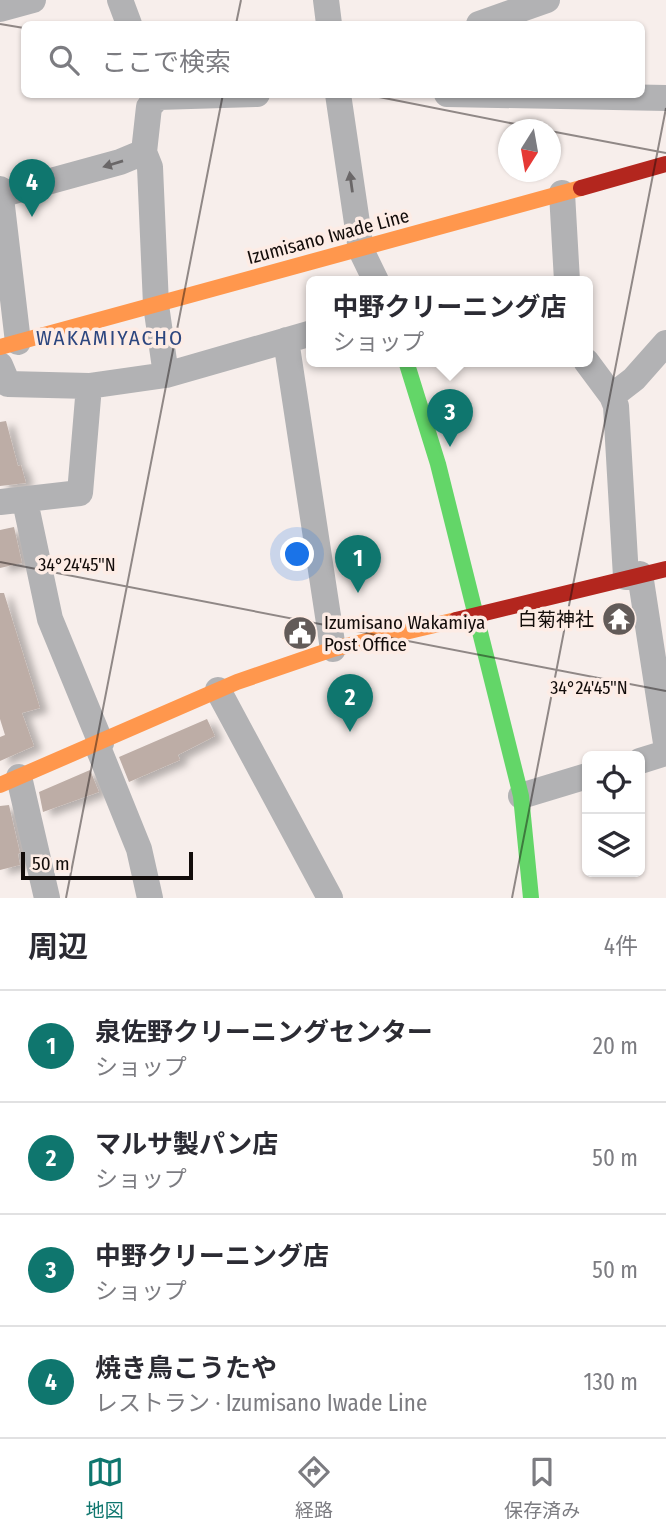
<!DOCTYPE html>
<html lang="ja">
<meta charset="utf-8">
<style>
:root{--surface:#fff;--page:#f7f7f7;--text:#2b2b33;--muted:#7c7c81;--line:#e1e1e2;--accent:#0f766e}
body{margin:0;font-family:"Fira Sans Condensed","Noto Sans JP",sans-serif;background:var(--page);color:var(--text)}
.controls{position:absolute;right:21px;bottom:21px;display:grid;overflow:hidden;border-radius:10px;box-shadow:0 2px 5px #0004}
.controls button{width:63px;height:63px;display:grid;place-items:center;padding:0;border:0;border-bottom:2px solid var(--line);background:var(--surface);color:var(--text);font:35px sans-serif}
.compass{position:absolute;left:498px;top:119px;width:63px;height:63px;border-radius:50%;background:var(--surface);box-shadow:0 2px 5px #0004;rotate:191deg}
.scale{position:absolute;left:21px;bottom:18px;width:172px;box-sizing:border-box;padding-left:7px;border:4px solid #120c0a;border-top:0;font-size:19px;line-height:24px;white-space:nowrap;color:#120c0a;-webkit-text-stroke:5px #fdece5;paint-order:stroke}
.you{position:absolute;left:298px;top:555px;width:24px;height:24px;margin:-18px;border:5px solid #fff;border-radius:50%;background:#1a73e8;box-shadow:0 0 0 10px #1a73e833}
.badge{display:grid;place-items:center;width:46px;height:46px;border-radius:50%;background:var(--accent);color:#fff;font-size:23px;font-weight:700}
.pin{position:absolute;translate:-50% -58px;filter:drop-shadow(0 2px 4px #0008)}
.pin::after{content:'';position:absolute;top:37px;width:24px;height:21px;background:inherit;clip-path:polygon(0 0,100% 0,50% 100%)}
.popup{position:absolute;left:306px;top:276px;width:287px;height:91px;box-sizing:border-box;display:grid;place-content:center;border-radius:10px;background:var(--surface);filter:drop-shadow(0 2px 5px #0005);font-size:23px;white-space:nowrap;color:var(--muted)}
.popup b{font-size:26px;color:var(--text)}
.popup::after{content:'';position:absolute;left:50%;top:100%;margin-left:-14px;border:14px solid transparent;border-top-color:var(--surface)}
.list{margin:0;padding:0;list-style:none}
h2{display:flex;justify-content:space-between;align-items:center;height:91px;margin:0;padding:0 28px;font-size:30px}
h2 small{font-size:23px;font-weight:400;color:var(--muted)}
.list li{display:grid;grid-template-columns:46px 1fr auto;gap:21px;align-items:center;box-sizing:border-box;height:112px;padding:0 28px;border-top:2px solid var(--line)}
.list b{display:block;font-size:26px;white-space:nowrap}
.list p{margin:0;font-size:23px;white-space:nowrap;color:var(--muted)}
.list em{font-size:23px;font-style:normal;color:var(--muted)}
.icon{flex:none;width:38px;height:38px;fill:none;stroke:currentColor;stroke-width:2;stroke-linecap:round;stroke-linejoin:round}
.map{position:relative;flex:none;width:666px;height:898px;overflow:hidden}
.search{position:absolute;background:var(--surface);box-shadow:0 2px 5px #0004;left:21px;right:21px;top:21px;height:77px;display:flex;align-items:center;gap:18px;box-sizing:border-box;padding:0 24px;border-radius:10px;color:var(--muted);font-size:26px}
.sheet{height:539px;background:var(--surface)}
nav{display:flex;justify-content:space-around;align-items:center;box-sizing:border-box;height:98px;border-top:2px solid var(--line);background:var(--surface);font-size:19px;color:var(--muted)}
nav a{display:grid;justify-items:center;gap:4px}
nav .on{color:var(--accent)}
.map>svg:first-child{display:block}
</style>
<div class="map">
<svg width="666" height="898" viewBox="0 0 666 898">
<defs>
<filter id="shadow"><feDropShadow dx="8" dy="4.5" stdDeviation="3.5" flood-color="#0004"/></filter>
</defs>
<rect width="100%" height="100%" fill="#f7eeeb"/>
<!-- building -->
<path fill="#bdada6" filter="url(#shadow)" d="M6 421 18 466 21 465 26 483 0 486V422Z
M14 527 22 563 0 568V530Z
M0 593H4L40 708 22 713 34 746 0 761V737L5 735 0 719Z
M207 719 215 736 178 755 180 760 129 782 119 757Z
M90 770 99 792 43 812 39 792Z
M9 805 20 853 18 854 20 865 0 870V806Z"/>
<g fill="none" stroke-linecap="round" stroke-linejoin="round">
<!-- street -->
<path stroke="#b2b2b4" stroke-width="26" d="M120 0 129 24
M326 0 329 24
M0 9 33 0
M479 24 547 0
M338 94 361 250 376 281
M447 94 666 98
M144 152 150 167 156 305 166 375
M0 189 18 342
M562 193 567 281
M0 195 120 162 144 152 149 107 158 97 257 94
M286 340 333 649
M586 361 612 396 616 406 626 577
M0 365 8 384 89 386 166 375 312 333
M612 396 634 379 666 343
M25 501 50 619 101 743
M0 502 80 493 89 386
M640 574 666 743
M218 690 330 898
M97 745 139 849 150 898
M640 761 666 753
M19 777 47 898
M521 796 587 776"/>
<!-- fast -->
<path stroke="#63d668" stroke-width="16" d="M406 361 438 464 521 796 531 898"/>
<!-- slow -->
<path stroke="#ff974d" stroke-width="16" d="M0 347 581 188
M0 785 237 682 333 649 456 620"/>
<!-- jam -->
<path stroke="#b3261e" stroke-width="16" d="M581 188 666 164
M456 620 666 569"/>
</g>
<!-- one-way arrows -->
<defs><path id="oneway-solid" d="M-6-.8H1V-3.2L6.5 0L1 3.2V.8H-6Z" transform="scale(1.75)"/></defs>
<g fill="#6a6768">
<use href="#oneway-solid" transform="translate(113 164) rotate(163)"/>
<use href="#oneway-solid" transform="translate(351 182) rotate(-98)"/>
</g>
<!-- ticks -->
<path fill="none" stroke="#120c0a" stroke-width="2" stroke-opacity="0.45" d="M0 24 24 28M236 24 241 0M364 94 545 130M550 131 666 153M0 562 666 691M66 898 223 94M512 898 666 108"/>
<!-- icons -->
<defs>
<g id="temple-disc" transform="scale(1.75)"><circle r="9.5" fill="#625b59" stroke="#fdece5"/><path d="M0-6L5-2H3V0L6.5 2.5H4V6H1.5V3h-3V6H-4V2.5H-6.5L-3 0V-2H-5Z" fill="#fff"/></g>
<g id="civic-disc" transform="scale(1.75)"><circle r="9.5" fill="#625b59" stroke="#fdece5"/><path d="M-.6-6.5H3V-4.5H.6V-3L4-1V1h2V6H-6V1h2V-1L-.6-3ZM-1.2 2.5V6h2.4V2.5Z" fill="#fff"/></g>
</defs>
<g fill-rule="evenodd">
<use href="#temple-disc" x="619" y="619"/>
<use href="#civic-disc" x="300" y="633"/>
</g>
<g text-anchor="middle" stroke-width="7" stroke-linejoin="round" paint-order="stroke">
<!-- street labels -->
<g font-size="19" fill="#120c0a" stroke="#fdece5">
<text transform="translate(328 236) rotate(-15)" y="7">Izumisano Iwade Line</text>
</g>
<!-- poi labels -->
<g font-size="19" fill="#120c0a" stroke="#fdece5" text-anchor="end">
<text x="594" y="626">白菊神社</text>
<text x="324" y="629" text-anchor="start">Izumisano Wakamiya<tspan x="324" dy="22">Post Office</tspan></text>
</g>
<!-- neighbourhood labels -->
<g font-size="21" letter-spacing="2" fill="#2d467f" stroke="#fdece5">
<text x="110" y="345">WAKAMIYACHO</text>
</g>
</g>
<g font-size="18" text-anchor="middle" fill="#120c0a" stroke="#fdece5" stroke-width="7" stroke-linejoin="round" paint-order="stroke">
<text x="77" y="571">34°24'45"N</text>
<text x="589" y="694">34°24'45"N</text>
</g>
</svg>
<div class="controls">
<button><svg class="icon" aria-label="locate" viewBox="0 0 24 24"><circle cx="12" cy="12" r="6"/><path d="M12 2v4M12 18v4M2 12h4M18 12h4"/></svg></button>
<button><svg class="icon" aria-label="layers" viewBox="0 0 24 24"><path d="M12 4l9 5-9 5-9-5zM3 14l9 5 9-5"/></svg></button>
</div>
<svg class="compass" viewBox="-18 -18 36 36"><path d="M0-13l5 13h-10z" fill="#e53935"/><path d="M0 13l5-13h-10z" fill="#7c7c81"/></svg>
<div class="scale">50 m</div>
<div class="you"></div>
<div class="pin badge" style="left:358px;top:593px">1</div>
<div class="pin badge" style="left:350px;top:732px">2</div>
<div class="pin badge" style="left:450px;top:447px">3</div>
<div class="popup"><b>中野クリーニング店</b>ショップ</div>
<div class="pin badge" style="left:32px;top:217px">4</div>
<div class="search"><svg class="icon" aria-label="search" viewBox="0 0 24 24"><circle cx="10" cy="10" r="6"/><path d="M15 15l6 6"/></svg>ここで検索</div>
</div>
<section class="sheet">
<h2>周辺<small>4件</small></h2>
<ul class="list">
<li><span class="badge">1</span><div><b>泉佐野クリーニングセンター</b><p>ショップ</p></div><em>20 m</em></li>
<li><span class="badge">2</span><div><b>マルサ製パン店</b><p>ショップ</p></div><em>50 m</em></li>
<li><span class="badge">3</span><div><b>中野クリーニング店</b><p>ショップ</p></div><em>50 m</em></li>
<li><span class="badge">4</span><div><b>焼き鳥こうたや</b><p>レストラン · Izumisano Iwade Line</p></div><em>130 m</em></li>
</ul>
</section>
<nav>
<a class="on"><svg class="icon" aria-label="map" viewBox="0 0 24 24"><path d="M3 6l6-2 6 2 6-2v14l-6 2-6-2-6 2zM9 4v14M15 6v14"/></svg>地図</a>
<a><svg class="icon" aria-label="directions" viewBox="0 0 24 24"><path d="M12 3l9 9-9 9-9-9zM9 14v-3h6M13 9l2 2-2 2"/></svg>経路</a>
<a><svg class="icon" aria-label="saved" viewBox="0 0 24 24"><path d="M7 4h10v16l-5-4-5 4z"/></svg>保存済み</a>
</nav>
